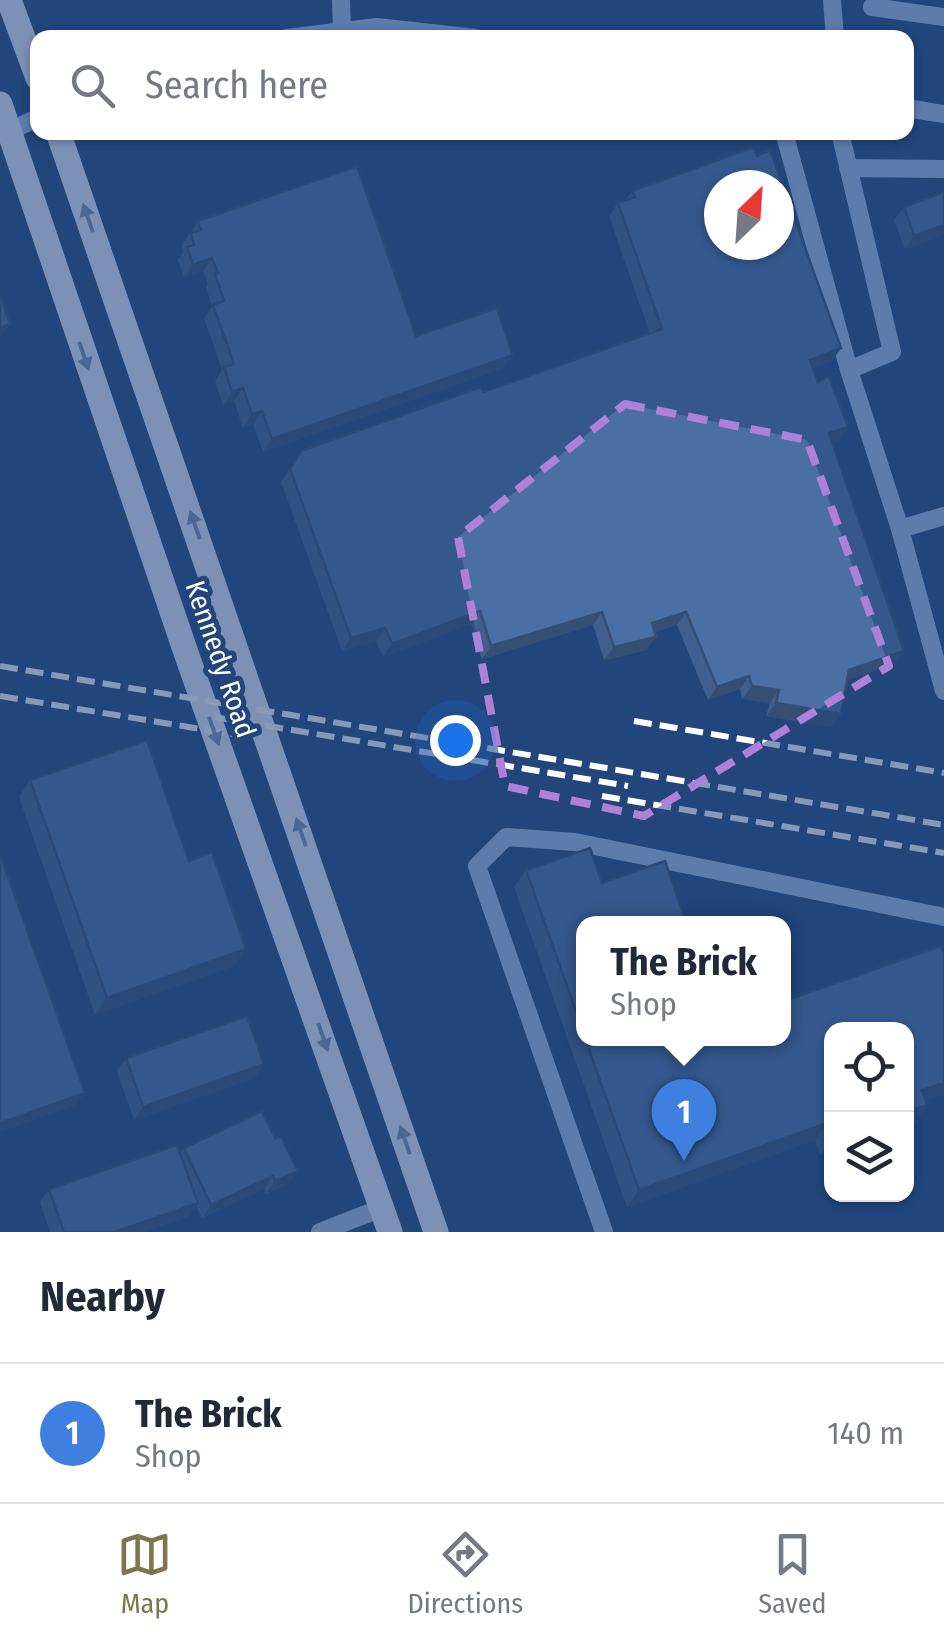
<!DOCTYPE html>
<style>
:root{--surface:#fff;--page:#f6f6f7;--text:#1f2937;--muted:#747a83;--line:#e0e1e3;--accent:#7e744d}
body{margin:0;font-family:"Fira Sans Condensed",sans-serif;background:var(--page);color:var(--text)}
.controls{position:absolute;right:30px;bottom:30px;display:grid;overflow:hidden;border-radius:20px;box-shadow:0 2px 8px #0004}
.controls button{width:90px;height:90px;display:grid;place-items:center;padding:0;border:0;border-bottom:2px solid var(--line);background:var(--surface);color:var(--text);font:50px sans-serif}
.compass{position:absolute;left:704px;top:170px;width:90px;height:90px;border-radius:50%;background:var(--surface);box-shadow:0 2px 8px #0004;rotate:25deg}
.you{position:absolute;left:455px;top:740px;width:35px;height:35px;margin:-25px;border:8px solid #fff;border-radius:50%;background:#1a73e8;box-shadow:0 0 0 15px #1a73e833}
.badge{display:grid;place-items:center;width:65px;height:65px;border-radius:50%;background:var(--accent);color:#fff;font-size:32px;font-weight:700}
.pin{position:absolute;translate:-50% -82px;filter:drop-shadow(0 2px 5px #0008)}
.pin::after{content:'';position:absolute;top:52px;width:35px;height:30px;background:inherit;clip-path:polygon(0 0,100% 0,50% 100%)}
.popup{position:absolute;left:576px;top:916px;width:215px;height:130px;box-sizing:border-box;display:grid;place-content:center;border-radius:20px;background:var(--surface);filter:drop-shadow(0 2px 8px #0005);font-size:32px;white-space:nowrap;color:var(--muted)}
.popup b{font-size:38px;color:var(--text)}
.popup::after{content:'';position:absolute;left:50%;top:100%;margin-left:-20px;border:20px solid transparent;border-top-color:var(--surface)}
.list{margin:0;padding:0;list-style:none}
h2{display:flex;justify-content:space-between;align-items:center;height:130px;margin:0;padding:0 40px;font-size:42px}
h2 small{font-size:32px;font-weight:400;color:var(--muted)}
.list li{display:grid;grid-template-columns:65px 1fr auto;gap:30px;align-items:center;box-sizing:border-box;height:140px;padding:0 40px;border-top:2px solid var(--line)}
.list b{display:block;font-size:38px;white-space:nowrap}
.list p{margin:0;font-size:32px;white-space:nowrap;color:var(--muted)}
.list em{font-size:32px;font-style:normal;color:var(--muted)}
.icon{flex:none;width:55px;height:55px;fill:none;stroke:currentColor;stroke-width:2;stroke-linecap:round;stroke-linejoin:round}
.map{position:relative;flex:none;width:944px;height:1232px;overflow:hidden}
.search{position:absolute;background:var(--surface);box-shadow:0 2px 8px #0004;left:30px;right:30px;top:30px;height:110px;display:flex;align-items:center;gap:25px;box-sizing:border-box;padding:0 35px;border-radius:20px;color:var(--muted);font-size:38px}
.sheet{height:270px;background:var(--surface)}
nav{display:flex;justify-content:space-around;align-items:center;box-sizing:border-box;height:140px;border-top:2px solid var(--line);background:var(--surface);font-size:28px;color:var(--muted)}
nav a{display:grid;justify-items:center;gap:5px}
nav .on{color:var(--accent)}
.map>svg:first-child{display:block}
</style>
<div class="map">
<svg width="944" height="1232" viewBox="0 0 944 1232">
<rect width="100%" height="100%" fill="#22457c"/>
<g fill="none" stroke-linecap="round" stroke-linejoin="round">
<!-- minor -->
<path stroke="#a5bfe6" stroke-width="18" d="M341 0 342 31
M832 0 835 38
M872 7 944 17
M286 38 377 27 476 38
M906 108 944 114
M784 132 849 370
M840 132 892 352 849 370 900 529
M2 134 38 118
M848 168 944 169
M944 516 900 529 944 691
M320 1232 382 1208
M604 1232 477 866 506 837 575 842 944 917"/>
<!-- major -->
<path stroke="#e6eefd" stroke-width="25" d="M9 0 38 78
M0 104 184 647 390 1232
M58 132 436 1232"/>
<!-- rail -->
<path stroke="#fff" stroke-width="6" stroke-dasharray="18 8" stroke-linecap="butt" d="M0 666 944 825
M0 696 237 735
M214 717 628 786
M634 721 944 773
M602 796 944 853"/>
</g>
<!-- wall -->
<path fill="#405f8e" d="M632 191 841 348 832 361 813 368 818 382 848 427 838 440 832 442 895 664 847 680 832 727 766 716 770 703 742 699 740 689 708 700 677 625 655 632 647 650 604 660 593 625 482 659 471 624 383 657 376 641 342 651 281 482 301 451 483 392 650 334 609 216 618 203 625 201Z
M904 207 944 235 905 249 894 220Z
M198 221 416 336 504 368 263 452 253 424 243 428 234 401 223 405 215 381 222 370 204 318 212 306 206 287 208 284 203 271 184 278 178 260 183 252 181 246Z
M30 780 189 861 234 966 95 1015 19 797Z
M526 870 602 883 584 924V1038H784L926 1102 916 1122 820 1155 815 1140 627 1207 514 887Z
M126 1058 255 1078 134 1120 117 1071Z
M262 1111 288 1184 266 1194 264 1189 202 1218 196 1206 189 1216 143 1232H50L40 1202 49 1189 180 1153 184 1148Z"/>
<!-- shaded-wall -->
<path fill="#344e74" d="M944 225V235L905 249 914 236Z
M212 258 203 271 184 278 193 265Z
M10 324 0 338V328Z
M841 348 832 361 800 373 810 360Z
M513 355 504 368 263 452 272 439Z
M243 388 234 401 223 405 232 392Z
M262 411 253 424 243 428 252 414Z
M848 427 838 440 819 446 829 433Z
M480 611 471 624 383 657 392 644Z
M602 612 593 625 482 659 491 646Z
M686 612 677 625 642 636 652 623Z
M385 628 376 641 342 651 351 638Z
M656 637 647 650 604 660 614 647Z
M904 651 895 664 840 683 849 670Z
M749 676 740 689 708 700 717 687Z
M752 686 779 690 770 703 742 699Z
M776 703 841 714 832 727 766 716Z
M246 949 234 966 95 1015 107 998Z
M264 1064 255 1078 134 1120 143 1107Z
M944 1083V1095L910 1107 922 1090Z
M85 1093 75 1106 0 1132V1123Z
M927 1105 916 1122 906 1125V1112Z
M827 1123 815 1140 627 1207 639 1190Z
M832 1139V1151L820 1155Z
M298 1171 288 1184 266 1194 275 1181Z
M273 1176 264 1189 202 1218 211 1205Z
M198 1203 189 1216 143 1232H115Z"/>
<!-- building -->
<path fill="#4a6fa5" stroke="#344e74" stroke-width="2.5" fill-rule="evenodd" d="M754 147 757 156 770 150 841 348 810 360 818 382 829 376 848 427 829 433 904 651 849 670 841 714 776 703 779 690 752 686 749 676 717 687 686 612 652 623 656 637 614 647 602 612 491 646 480 611 392 644 385 628 351 638 290 469 301 451 481 387 483 392 662 329 618 203 635 197 632 191ZM719 185H779V245H719Z
M357 166 416 336 497 308 513 355 272 439 262 411 252 414 243 388 232 392 224 367 234 364 213 305 224 301 215 274 218 273 212 258 193 265 187 247 194 245 191 233 201 230 198 221Z
M944 192V225L914 236 904 207Z
M0 294 10 324 0 328Z
M147 740 189 861 212 852 246 949 107 998 30 780Z
M590 848 602 883 665 861 687 924H584V1034L526 870Z
M0 854 85 1093 0 1123Z
M941 946 944 954V1083L922 1090 927 1105 906 1112V1030H832V1137L827 1123 639 1190 585 1038H784V1001Z
M247 1016 264 1064 143 1107 126 1058Z
M262 1111 275 1138 281 1136 298 1171 275 1181 273 1176 211 1205 184 1148Z
M177 1145 198 1203 115 1232H64L49 1189Z"/>
<!-- one-way arrows -->
<defs><path id="oneway-solid" d="M-6-.8H1V-3.2L6.5 0L1 3.2V.8H-6Z" transform="scale(2.5)"/></defs>
<g fill="#7a91b6">
<use href="#oneway-solid" transform="translate(88 218) rotate(-109)"/>
<use href="#oneway-solid" transform="translate(84 356) rotate(71)"/>
<use href="#oneway-solid" transform="translate(195 525) rotate(-109)"/>
<use href="#oneway-solid" transform="translate(214 731) rotate(70)"/>
<use href="#oneway-solid" transform="translate(301 832) rotate(-109)"/>
<use href="#oneway-solid" transform="translate(323 1037) rotate(71)"/>
<use href="#oneway-solid" transform="translate(405 1140) rotate(-109)"/>
</g>
<!-- marked area -->
<path d="M0 0H944V1232H0ZM625 404 807 440 889 666 644 816 505 786 458 537Z" fill="#22457c" fill-opacity=".55" fill-rule="evenodd"/>
<path fill="none" stroke="#b080d9" stroke-width="8" stroke-dasharray="20 12" stroke-linejoin="round" d="M625 404 807 440 889 666 644 816 505 786 458 537Z"/>
<g text-anchor="middle" stroke-width="10" stroke-linejoin="round" paint-order="stroke">
<!-- street labels -->
<g font-size="28" fill="#fff" stroke="#22457c">
<text transform="translate(221 659) rotate(71)" y="10">Kennedy Road</text>
</g>
</g>
</svg>
<div class="controls">
<button><svg class="icon" aria-label="locate" viewBox="0 0 24 24"><circle cx="12" cy="12" r="6"/><path d="M12 2v4M12 18v4M2 12h4M18 12h4"/></svg></button>
<button><svg class="icon" aria-label="layers" viewBox="0 0 24 24"><path d="M12 4l9 5-9 5-9-5zM3 14l9 5 9-5"/></svg></button>
</div>
<svg class="compass" viewBox="-18 -18 36 36"><path d="M0-13l5 13h-10z" fill="#e53935"/><path d="M0 13l5-13h-10z" fill="#747a83"/></svg>
<div class="you"></div>
<div class="pin badge" style="left:684px;top:1161px;background:#3f7fe0">1</div>
<div class="popup"><b>The Brick</b>Shop</div>
<div class="search"><svg class="icon" aria-label="search" viewBox="0 0 24 24"><circle cx="10" cy="10" r="6"/><path d="M15 15l6 6"/></svg>Search here</div>
</div>
<section class="sheet">
<h2>Nearby<small></small></h2>
<ul class="list">
<li><span class="badge" style="background:#3f7fe0">1</span><div><b>The Brick</b><p>Shop</p></div><em>140 m</em></li>
</ul>
</section>
<nav>
<a class="on"><svg class="icon" aria-label="map" viewBox="0 0 24 24"><path d="M3 6l6-2 6 2 6-2v14l-6 2-6-2-6 2zM9 4v14M15 6v14"/></svg>Map</a>
<a><svg class="icon" aria-label="directions" viewBox="0 0 24 24"><path d="M12 3l9 9-9 9-9-9zM9 14v-3h6M13 9l2 2-2 2"/></svg>Directions</a>
<a><svg class="icon" aria-label="saved" viewBox="0 0 24 24"><path d="M7 4h10v16l-5-4-5 4z"/></svg>Saved</a>
</nav>
